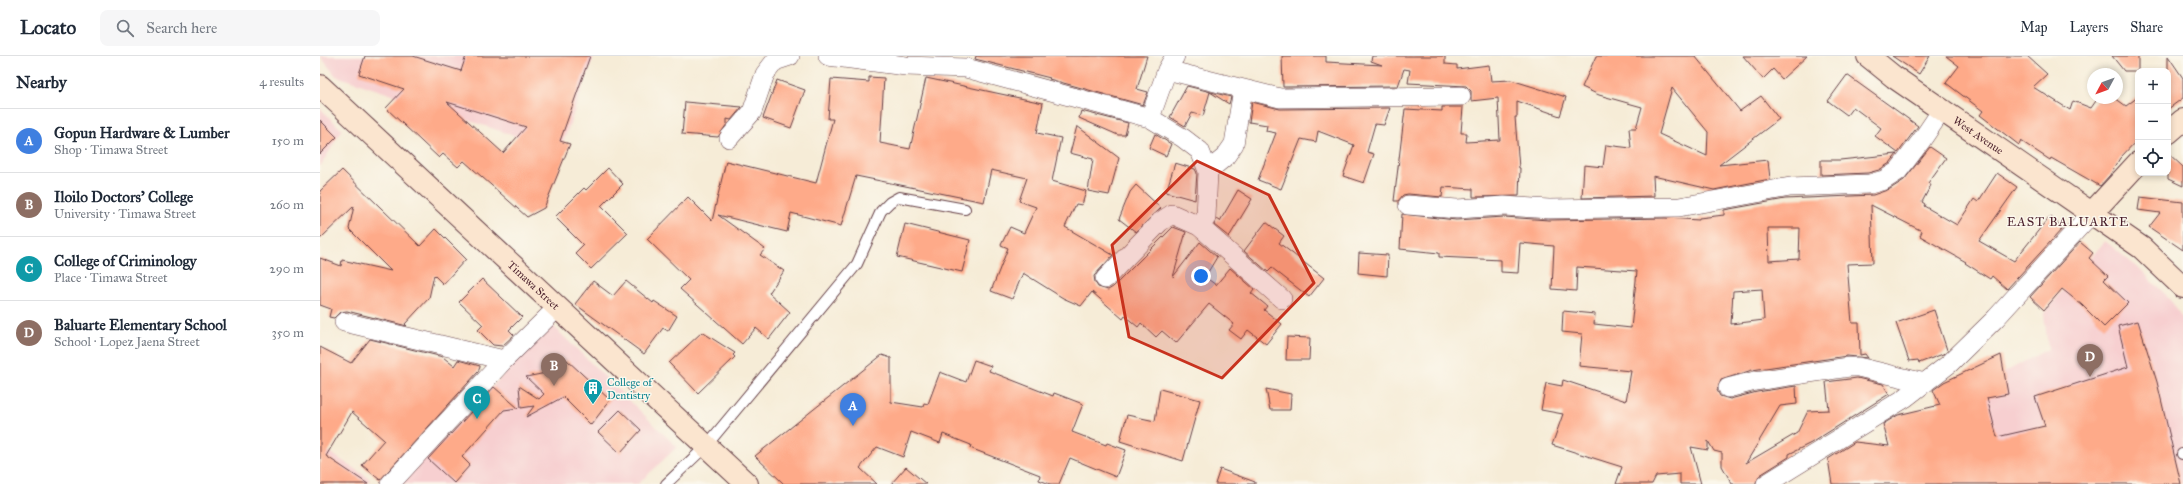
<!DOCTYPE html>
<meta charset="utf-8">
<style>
:root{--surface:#fff;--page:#f6f6f7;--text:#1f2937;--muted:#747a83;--line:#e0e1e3;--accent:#c8321e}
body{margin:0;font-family:"IM FELL Great Primer",serif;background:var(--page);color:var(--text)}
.controls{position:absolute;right:12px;top:12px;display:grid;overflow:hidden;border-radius:8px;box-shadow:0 2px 6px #0003}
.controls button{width:36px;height:36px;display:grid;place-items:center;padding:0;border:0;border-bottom:1px solid var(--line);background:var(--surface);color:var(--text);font:20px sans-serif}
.compass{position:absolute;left:1767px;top:12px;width:36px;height:36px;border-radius:50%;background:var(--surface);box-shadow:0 2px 6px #0003;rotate:229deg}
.you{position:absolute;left:881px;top:220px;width:14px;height:14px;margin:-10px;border:3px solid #fff;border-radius:50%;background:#1a73e8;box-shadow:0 0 0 6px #1a73e833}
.badge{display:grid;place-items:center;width:26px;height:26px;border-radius:50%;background:var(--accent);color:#fff;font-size:13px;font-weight:700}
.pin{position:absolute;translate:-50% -33px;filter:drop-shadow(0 1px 2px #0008)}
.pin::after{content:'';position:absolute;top:21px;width:14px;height:12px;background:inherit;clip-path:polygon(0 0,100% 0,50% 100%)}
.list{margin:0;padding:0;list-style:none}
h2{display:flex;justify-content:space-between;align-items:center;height:52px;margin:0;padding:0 16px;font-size:17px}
h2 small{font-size:13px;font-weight:400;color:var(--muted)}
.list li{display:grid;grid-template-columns:26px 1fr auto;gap:12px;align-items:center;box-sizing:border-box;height:64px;padding:0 16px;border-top:1px solid var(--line)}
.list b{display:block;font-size:15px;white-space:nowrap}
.list p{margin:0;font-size:13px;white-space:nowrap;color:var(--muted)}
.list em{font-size:13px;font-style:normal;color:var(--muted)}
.icon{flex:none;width:22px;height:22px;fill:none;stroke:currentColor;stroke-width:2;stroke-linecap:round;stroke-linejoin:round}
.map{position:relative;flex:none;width:1863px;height:428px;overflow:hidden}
header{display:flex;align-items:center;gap:24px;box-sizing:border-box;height:56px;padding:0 20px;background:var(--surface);border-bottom:1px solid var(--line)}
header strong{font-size:19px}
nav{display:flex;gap:22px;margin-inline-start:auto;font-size:14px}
.search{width:280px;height:36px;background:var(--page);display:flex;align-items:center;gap:10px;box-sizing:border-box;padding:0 14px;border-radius:8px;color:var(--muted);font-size:15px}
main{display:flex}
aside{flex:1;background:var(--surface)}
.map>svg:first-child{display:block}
</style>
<header>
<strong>Locato</strong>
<div class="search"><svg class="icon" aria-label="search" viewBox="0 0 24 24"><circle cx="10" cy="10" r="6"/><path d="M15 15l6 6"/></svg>Search here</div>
<nav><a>Map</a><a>Layers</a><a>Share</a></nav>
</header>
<main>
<aside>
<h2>Nearby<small>4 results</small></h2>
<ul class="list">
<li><span class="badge" style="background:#3f7fe0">A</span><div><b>Gopun Hardware &amp; Lumber</b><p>Shop · Timawa Street</p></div><em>150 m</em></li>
<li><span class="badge" style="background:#8d6e63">B</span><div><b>Iloilo Doctors' College</b><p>University · Timawa Street</p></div><em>260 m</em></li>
<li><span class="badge" style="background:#0f9aa8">C</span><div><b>College of Criminology</b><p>Place · Timawa Street</p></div><em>290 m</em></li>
<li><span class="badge" style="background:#8d6e63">D</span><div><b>Baluarte Elementary School</b><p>School · Lopez Jaena Street</p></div><em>350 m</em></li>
</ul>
</aside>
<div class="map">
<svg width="1863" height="428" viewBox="0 0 1863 428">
<rect width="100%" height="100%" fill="#fbf7ec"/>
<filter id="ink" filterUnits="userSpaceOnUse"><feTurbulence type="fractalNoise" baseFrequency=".025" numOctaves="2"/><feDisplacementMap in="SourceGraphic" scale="8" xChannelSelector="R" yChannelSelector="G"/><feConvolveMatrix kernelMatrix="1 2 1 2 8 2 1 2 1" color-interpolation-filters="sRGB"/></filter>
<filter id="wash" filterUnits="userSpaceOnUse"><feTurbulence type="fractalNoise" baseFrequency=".012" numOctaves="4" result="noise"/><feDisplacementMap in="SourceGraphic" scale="16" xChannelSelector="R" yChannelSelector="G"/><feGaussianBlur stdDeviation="0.9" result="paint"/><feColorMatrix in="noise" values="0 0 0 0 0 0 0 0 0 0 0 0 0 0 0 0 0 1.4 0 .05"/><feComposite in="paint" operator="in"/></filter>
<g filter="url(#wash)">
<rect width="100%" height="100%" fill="#f6ecd7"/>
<!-- built -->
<path fill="#f7cfd0" d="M0 0H274L240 95 16 20Z
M0 52 22 74 0 111Z
M1785 185 1822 215 1850 243 1863 263V428H1645L1626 348 1728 293 1724 257Z
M231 268 357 391 318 428H81Z
M0 390 50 423 47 428H0Z"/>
<g id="blocks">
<!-- building -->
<path fill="#feaa89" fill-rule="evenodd" d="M45 0H93L141 15 146 0H270L240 85 250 88 224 152 207 161 144 105 138 111 123 98 119 102 66 52 84 33 39 18ZM127 46 206 71 183 97Z
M656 0H827L817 33 828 36 823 49 729 23 730 22 655 3Z
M962 0H1006V6L1062 9 1051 5 1052 0H1125V8L1137 9V13L1169 9 1171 25 1191 24 1246 41 1240 60 1197 45V61H1195L1199 112H1200L1199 140 1153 141V133L1123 131 1122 141 1088 138 1083 139 1078 145H1074L1085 53 1122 55V51H1143L1141 77H1147L1146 86 1180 84 1178 42 1151 45V35L1146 30 1088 27 1090 14 1084 13 1078 30 963 31Z
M1276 0H1375L1420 55 1441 40 1459 63 1399 109 1448 104 1450 123 1394 134 1333 120 1334 140 1262 142 1264 109 1283 111 1286 89 1311 92 1309 72H1316L1322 51 1279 39 1262 31ZM1352 32 1388 76 1387 100 1339 78Z
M1423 0H1487L1462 23 1453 13 1443 23Z
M1572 0H1610L1599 18Z
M1626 0H1707L1727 18 1713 31 1750 54 1753 45 1771 52 1778 42H1795L1806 50 1818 41V83L1800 102 1790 119 1780 130 1731 102 1730 104 1701 85 1699 89 1660 59 1663 55 1626 27 1639 10Z
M1792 0H1818V15H1804Z
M1848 0 1863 22V42L1848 53Z
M1527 19 1598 70 1578 97 1555 80 1561 72 1533 51 1527 59 1508 45Z
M549 21 564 22 560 87 590 93 606 22 723 47 717 77 741 82 732 125 766 135 762 149 756 148 745 171 793 199 774 220 775 226 778 231 788 234 793 231 853 171 866 176 853 221 880 186 897 201 885 221 896 229 910 212 934 233 931 237 947 250 944 254 962 268 946 288 928 274 921 283 909 274 914 268 889 248 856 287 842 275 836 281 821 267 818 271 805 260 803 263 772 236 761 250 743 242 703 217 692 243 671 235 688 192 681 189 690 171 704 177 716 151 699 145 707 122 671 114 664 146 536 120 521 170 471 157 467 176 398 159 445 193 440 199 464 215 449 237 470 256 449 283 436 272 422 288 360 233 369 224 327 183 368 141 392 165 406 105 496 127 513 63H508L511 23 549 26Z
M457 24 485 34 471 72 443 62Z
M867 30 911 41 909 48 890 36 883 60 872 57 865 70 850 61Z
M365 46 422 51 411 64 407 63V68L398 81 362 78Z
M932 46 960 53 1070 52 1064 69 1055 68 1047 96 1054 98 1044 127 1023 120 1034 89 998 75 996 86 981 83 961 133 938 124 956 77 946 75 947 69 929 66Z
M761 55 808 67 805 79H798L759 62Z
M0 64 17 81 0 98Z
M757 70 799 102 789 139 768 135 773 103 750 97Z
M835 78 851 88 846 100 829 92Z
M1610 91 1626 102 1608 127 1611 129 1602 146 1605 148 1604 150 1637 169 1654 143 1658 146 1677 117 1697 131 1659 185 1694 205 1730 160 1743 172 1687 233 1672 220 1670 223 1645 207 1646 206 1600 180 1602 175 1551 149 1553 207 1527 208 1532 267H1539L1540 299 1545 298 1548 302 1527 300 1432 314 1401 324 1397 334 1400 340 1410 343 1437 336 1476 330 1477 348 1460 350 1426 407 1477 377 1488 355 1509 354 1506 326 1537 322 1563 328 1569 338 1491 387 1469 398V401L1440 419 1435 428H1412L1402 410V397L1394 395 1388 385V394L1371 391 1381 428H1360V418L1336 420 1332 428H1296L1302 411 1232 389 1243 358 1221 354 1226 327 1242 330 1243 324 1306 345 1311 315 1259 310 1262 278 1242 276 1243 255 1275 258 1274 268 1311 272 1317 215 1257 211 1256 235 1232 233 1234 190 1200 187 1198 217 1181 216V204L1119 201V197L1080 193 1082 158 1136 164 1184 161 1229 164 1345 162 1379 164V162L1404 159V154L1465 143 1553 139 1570 133 1584 124ZM1448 172H1480L1479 203 1449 205ZM1442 233 1444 264 1411 268 1413 235Z
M1848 97 1863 111V130L1848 123Z
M1577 98 1570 107 1559 114 1548 117 1501 119V104H1520Z
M855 107 875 113 877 117 875 144 846 136Z
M288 112 303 128 281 150 308 177 271 213 255 197 263 189 235 161 264 132 266 134Z
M22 114 100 190 116 173 146 203 123 228 114 219 109 242 85 268 87 270 27 255 20 256 14 262 9 261 11 253 0 249V202L21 210 22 204 71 215 29 173 34 150 0 183V135Z
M816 129 841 152 816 176 799 163 810 136Z
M918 134 932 143 909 181 894 169 897 163 900 165Z
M1820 141 1863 146V194L1829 171 1840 157 1818 154Z
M946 166 964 180 959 187 1004 222 989 241 952 212 948 216 924 195Z
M585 168 650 184 642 216 577 201Z
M1760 186 1773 197 1769 202 1788 220 1784 224 1808 247 1784 271 1762 249 1742 233 1724 254 1710 241Z
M1039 197 1068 199 1067 220 1038 217Z
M162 223 202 261 189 274 194 279 182 290 173 289 158 274 163 269 139 246Z
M273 225 293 240 306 225 333 247 334 245 357 260 348 275 343 272 324 298 255 248Z
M1614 254 1627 294 1623 298 1599 307 1598 304 1589 305 1576 267Z
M1818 265 1837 326 1861 428H1512L1508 403 1535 386 1569 390 1563 368 1578 359 1620 349 1613 334 1624 326 1681 299 1688 338 1667 342 1677 381 1725 370 1715 341 1808 311 1798 270Z
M382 276 415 297 413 299 415 301 378 337 349 307Z
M967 281 990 282 989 304H966Z
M50 283 123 301 134 310 138 304 160 310V311L158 316 60 424 42 409 64 384 32 356 6 400 48 428H0V291L31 307Z
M562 299 571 302V346L603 351 604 347 608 348 620 316 646 326 654 304 671 310 669 315 733 340 734 337 763 348 752 376 786 389 787 387 806 394 796 421 750 402 739 428H730L719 424 720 419 650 392 651 389 623 378 620 387 591 376 583 401 557 391 540 412 557 428H464L435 400Z
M247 304 290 344 271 369 243 341 206 361 214 350 201 352 199 330 219 343 224 338 206 321 231 316Z
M174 331 198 352 184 354 142 401 150 409 134 427 108 403Z
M840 333 880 344 863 405 800 385 807 359 835 365Z
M946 333 971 338 970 354H950Z
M300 354 321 374 300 397 278 376Z
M586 411 606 428H571Z
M900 413 935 426V428H895Z"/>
</g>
</g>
<g filter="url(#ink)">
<use href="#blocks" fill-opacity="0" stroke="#643e45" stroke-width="1"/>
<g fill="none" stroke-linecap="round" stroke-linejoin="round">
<!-- lane casing -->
<g stroke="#643e45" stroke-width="12">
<path id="lane" d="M1862 398H1863
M346 428 386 390 537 208 561 155 570 146 579 141 645 153"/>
</g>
<!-- street casing -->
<g stroke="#643e45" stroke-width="20">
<path id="street" d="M508 0 586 10 646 12 830 62 863 82 880 95 888 115 886 162 879 170 852 158 840 166 785 223
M847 14 960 42 1141 40
M830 62 847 14 855 0
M409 82 432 56 445 18 455 5 470 0
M888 115 905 101 914 88 923 33
M1088 149 1137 153 1184 150 1229 153 1359 151 1470 131 1550 128 1564 124 1578 115 1601 85 1622 54
M879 170 962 243
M24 266 184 304
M1408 332 1435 325 1529 311H1538L1605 327
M70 428 184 304 238 251
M1446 428 1585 342 1629 308 1676 262 1771 158"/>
</g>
<!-- secondary casing -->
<g stroke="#643e45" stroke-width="24">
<g id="secondary">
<path id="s1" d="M1548 0 1574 21 1822 192 1863 231"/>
<path id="s2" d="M0 30 427 428"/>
<path d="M1848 77 1863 64"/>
<path d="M1771 158 1818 107"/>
</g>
</g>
<!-- lane -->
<use href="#lane" stroke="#fff" stroke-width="10"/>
<!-- street -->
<use href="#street" stroke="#fff" stroke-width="19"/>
<!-- secondary -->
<use href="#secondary" stroke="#fbe5cf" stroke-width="22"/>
</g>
</g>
<!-- marked area -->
<path fill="#c8321e" fill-opacity="0.2" stroke="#c8321e" stroke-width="3" stroke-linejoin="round" d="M877 105 949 139 994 227 902 322 809 281 792 189Z"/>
<!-- icons -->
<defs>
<g id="building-pin" transform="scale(1)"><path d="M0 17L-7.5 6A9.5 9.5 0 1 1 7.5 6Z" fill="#0f9aa8" stroke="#fbf7ec"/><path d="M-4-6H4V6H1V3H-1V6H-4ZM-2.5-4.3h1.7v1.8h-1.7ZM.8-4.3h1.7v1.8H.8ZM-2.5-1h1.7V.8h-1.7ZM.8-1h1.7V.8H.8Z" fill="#fff"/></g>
</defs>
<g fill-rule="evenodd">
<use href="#building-pin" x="273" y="332"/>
</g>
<g text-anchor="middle" stroke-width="3" stroke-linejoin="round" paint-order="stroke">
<!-- street labels -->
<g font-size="11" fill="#4a1f2b" stroke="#fbf7ec">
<text dy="4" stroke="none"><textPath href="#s1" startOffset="136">West Avenue</textPath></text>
<text dy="4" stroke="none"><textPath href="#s2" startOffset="292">Timawa Street</textPath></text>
</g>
<!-- culture labels -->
<g font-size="11" fill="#0d838f" stroke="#fbf7ec" text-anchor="start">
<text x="287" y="330">College of<tspan x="287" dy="13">Dentistry</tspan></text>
</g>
<!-- quarter labels -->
<g font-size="13" letter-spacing="1" fill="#4a1f2b" stroke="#fbf7ec">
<text x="1748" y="170">EAST BALUARTE</text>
</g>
</g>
</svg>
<div class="controls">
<button>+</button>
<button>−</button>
<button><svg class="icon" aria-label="locate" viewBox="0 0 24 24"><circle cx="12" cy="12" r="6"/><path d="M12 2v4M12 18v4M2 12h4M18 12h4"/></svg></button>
</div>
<svg class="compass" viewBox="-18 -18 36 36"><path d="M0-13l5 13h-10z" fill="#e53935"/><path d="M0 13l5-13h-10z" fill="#747a83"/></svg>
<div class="you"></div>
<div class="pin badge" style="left:533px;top:370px;background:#3f7fe0">A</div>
<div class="pin badge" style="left:234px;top:330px;background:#8d6e63">B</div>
<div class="pin badge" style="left:157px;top:363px;background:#0f9aa8">C</div>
<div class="pin badge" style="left:1770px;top:321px;background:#8d6e63">D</div>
</div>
</main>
